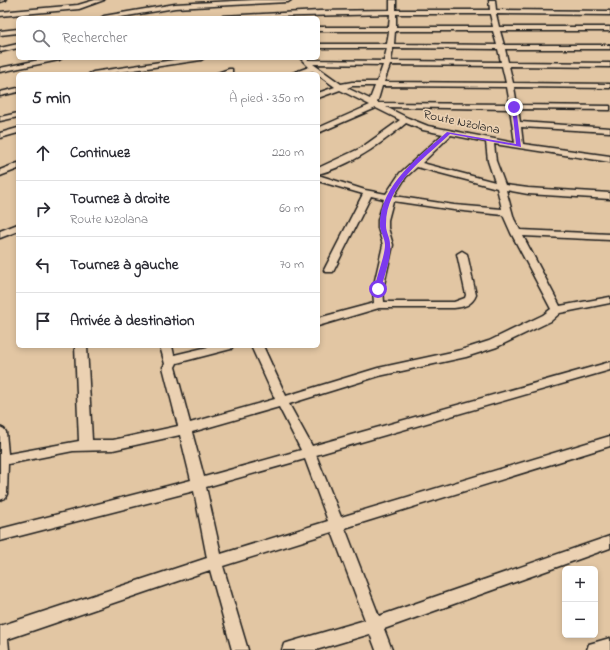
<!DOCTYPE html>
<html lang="fr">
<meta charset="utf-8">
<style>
:root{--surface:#fff;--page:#f7f7f7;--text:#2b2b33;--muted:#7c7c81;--line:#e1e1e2}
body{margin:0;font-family:"Indie Flower",sans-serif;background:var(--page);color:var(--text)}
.controls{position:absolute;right:12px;bottom:12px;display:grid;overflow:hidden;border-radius:6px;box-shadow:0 2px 6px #0003}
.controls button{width:36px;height:36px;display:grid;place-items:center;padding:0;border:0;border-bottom:1px solid var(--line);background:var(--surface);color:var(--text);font:20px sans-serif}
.stop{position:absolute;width:12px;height:12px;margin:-9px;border:3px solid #7c3aed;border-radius:50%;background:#fff}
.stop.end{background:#7c3aed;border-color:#fff;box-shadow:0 1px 4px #0008}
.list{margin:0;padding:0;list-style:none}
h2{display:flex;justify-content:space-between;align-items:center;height:52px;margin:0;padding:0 16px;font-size:17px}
h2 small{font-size:13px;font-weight:400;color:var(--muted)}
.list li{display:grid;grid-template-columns:26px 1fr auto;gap:12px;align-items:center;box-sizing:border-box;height:56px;padding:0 16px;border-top:1px solid var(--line)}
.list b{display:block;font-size:15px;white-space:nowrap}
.list p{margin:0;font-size:13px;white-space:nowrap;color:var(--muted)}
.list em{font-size:13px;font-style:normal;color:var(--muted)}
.icon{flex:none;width:22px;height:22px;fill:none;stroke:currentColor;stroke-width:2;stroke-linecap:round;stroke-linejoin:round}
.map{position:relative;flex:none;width:610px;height:650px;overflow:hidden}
.search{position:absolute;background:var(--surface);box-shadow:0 2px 6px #0003;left:16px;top:16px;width:304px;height:44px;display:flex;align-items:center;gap:10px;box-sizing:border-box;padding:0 14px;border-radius:6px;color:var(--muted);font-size:15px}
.panel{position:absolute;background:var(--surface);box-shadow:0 2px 6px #0003;left:16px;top:72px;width:304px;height:276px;border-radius:6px}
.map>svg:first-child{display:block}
</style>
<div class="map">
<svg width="610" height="650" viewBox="0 0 610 650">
<rect width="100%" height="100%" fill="#e2c6a3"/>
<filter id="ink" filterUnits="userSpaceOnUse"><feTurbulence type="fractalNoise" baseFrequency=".025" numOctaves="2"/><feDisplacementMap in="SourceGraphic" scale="8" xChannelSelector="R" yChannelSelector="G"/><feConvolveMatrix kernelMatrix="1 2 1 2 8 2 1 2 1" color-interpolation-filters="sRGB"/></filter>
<g filter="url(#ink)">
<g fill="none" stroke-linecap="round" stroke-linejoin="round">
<!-- minor casing -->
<g stroke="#1c1c1c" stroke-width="3">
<path id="minor" d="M0 0H6L0 2Z
M95 0H104L79 9 0 16V12L78 5Z
M254 0H291L288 2 175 8 115 18H101L104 16 175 4Z
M390 0H396V10H490L489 0H495L496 10 610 11V15L496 14 499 27H610V31H500L504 45H610V49H505L508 62 610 63V67L509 66 513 83 610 84V88L514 87 517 105 610 106V110L518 109 520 122 610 128V132L521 127 523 144 610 156V162L494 144 496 161 505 185 528 188 610 193V199L528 194 506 190 514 219 520 230 610 234V240L523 236 560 306 610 297V303L560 313 551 321 497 347 466 357 379 376 289 404 312 446 610 362V370L316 455 341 517 610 436V446L345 528 379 616 610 536V548L384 629 392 650H376L370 634 316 650H282L284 644 290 642 365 620 332 532 223 566 248 650H232L210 570 8 639 9 650H0V626L207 558 194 491 0 541V529L191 480 180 435 113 450 73 451 8 464 7 494 5 498 0 500V427L4 429 6 432 8 454 79 441 75 346H87L92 440H113L178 426 163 367 165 364 160 346H172L174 355 212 346H233L231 349 177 363 175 367 190 423 275 399 251 346H263L286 396 378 368 461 350 489 341 543 315 551 309 511 233 503 215 454 210 393 201 388 220V228L393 245 383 289 384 302H454L465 298 466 295 457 254 462 251 467 254 476 295C472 305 464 307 454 308H379L318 326V318L374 303 373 289 383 245 378 228V220L384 199 371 196 333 272H325L324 270 363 194 318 181V175L365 190 386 194 400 173 443 134 423 130 406 123C381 144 350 166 318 174V168L361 148 400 120 376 108 318 133V128L370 105 340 90 318 98V93L335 87 313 71 302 74H290L309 67 300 58H307L308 60 384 61 387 48H318V44H387L389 31H318V27H389L390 14 220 18 223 16 320 11 390 10ZM396 14H490L493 27H396ZM395 31H493L497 45 394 44ZM393 48 498 49 501 62 391 61ZM313 64 383 65 377 82H352L341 84ZM390 65 502 66 506 83 384 82ZM352 86H375L370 99 347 88ZM382 86 507 87 510 104 377 103ZM386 107 510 109 515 143 428 126 408 118ZM451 135 486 142 488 161 495 182 422 163ZM417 167 497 188 502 209 454 205 394 196 406 177ZM279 407 301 450 204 477 192 432ZM305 459 328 521 221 554 206 487Z
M18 29V33L0 35V31Z
M18 44V48L0 52V48Z
M49 58H62L59 60 0 72V68Z
M187 58H204L201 60 107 74H89L93 72Z
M229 69H232V73L215 74Z
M18 88V92L0 96V92Z
M18 113V117L0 121V117Z
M18 128V133L0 138V133Z
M18 163V169L0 176V170Z
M18 224V231L0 238V231Z
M610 638V650H587L589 644Z"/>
</g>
<!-- minor -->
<use href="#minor" fill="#ebd1b2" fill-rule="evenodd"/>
</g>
</g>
<!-- route -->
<path fill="#7c3aed" d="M514 106 516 107 521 147 450 134C423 160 385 185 386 226 386 232 390 238 390 244 392 257 384 276 381 289L375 290C374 282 385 257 385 245 385 239 381 233 380 227 378 186 420 156 447 132L516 144 512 107Z"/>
<g text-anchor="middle" stroke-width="3.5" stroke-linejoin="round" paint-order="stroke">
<!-- far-street labels -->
<g font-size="13" fill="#1c1c1c" stroke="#ebd1b2">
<text transform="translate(462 121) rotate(12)" y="5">Route Nzolana</text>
</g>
</g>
</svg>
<div class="controls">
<button>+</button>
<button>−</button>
</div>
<div class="stop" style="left:378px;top:289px"></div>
<div class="stop end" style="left:514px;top:107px"></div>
<div class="search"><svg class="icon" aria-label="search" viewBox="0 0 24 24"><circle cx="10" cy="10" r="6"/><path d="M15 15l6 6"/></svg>Rechercher</div>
<section class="panel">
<h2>5 min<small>À pied · 350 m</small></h2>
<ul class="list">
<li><svg class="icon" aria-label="ahead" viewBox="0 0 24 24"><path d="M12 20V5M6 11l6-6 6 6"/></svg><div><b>Continuez</b></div><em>220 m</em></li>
<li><svg class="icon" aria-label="right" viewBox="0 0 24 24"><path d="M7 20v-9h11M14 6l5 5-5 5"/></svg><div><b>Tournez à droite</b><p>Route Nzolana</p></div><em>60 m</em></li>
<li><svg class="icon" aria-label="left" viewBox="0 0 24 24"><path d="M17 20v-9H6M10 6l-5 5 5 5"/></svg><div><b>Tournez à gauche</b></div><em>70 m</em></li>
<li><svg class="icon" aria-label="arrive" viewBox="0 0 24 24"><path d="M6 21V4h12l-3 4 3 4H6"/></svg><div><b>Arrivée à destination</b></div></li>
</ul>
</section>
</div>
